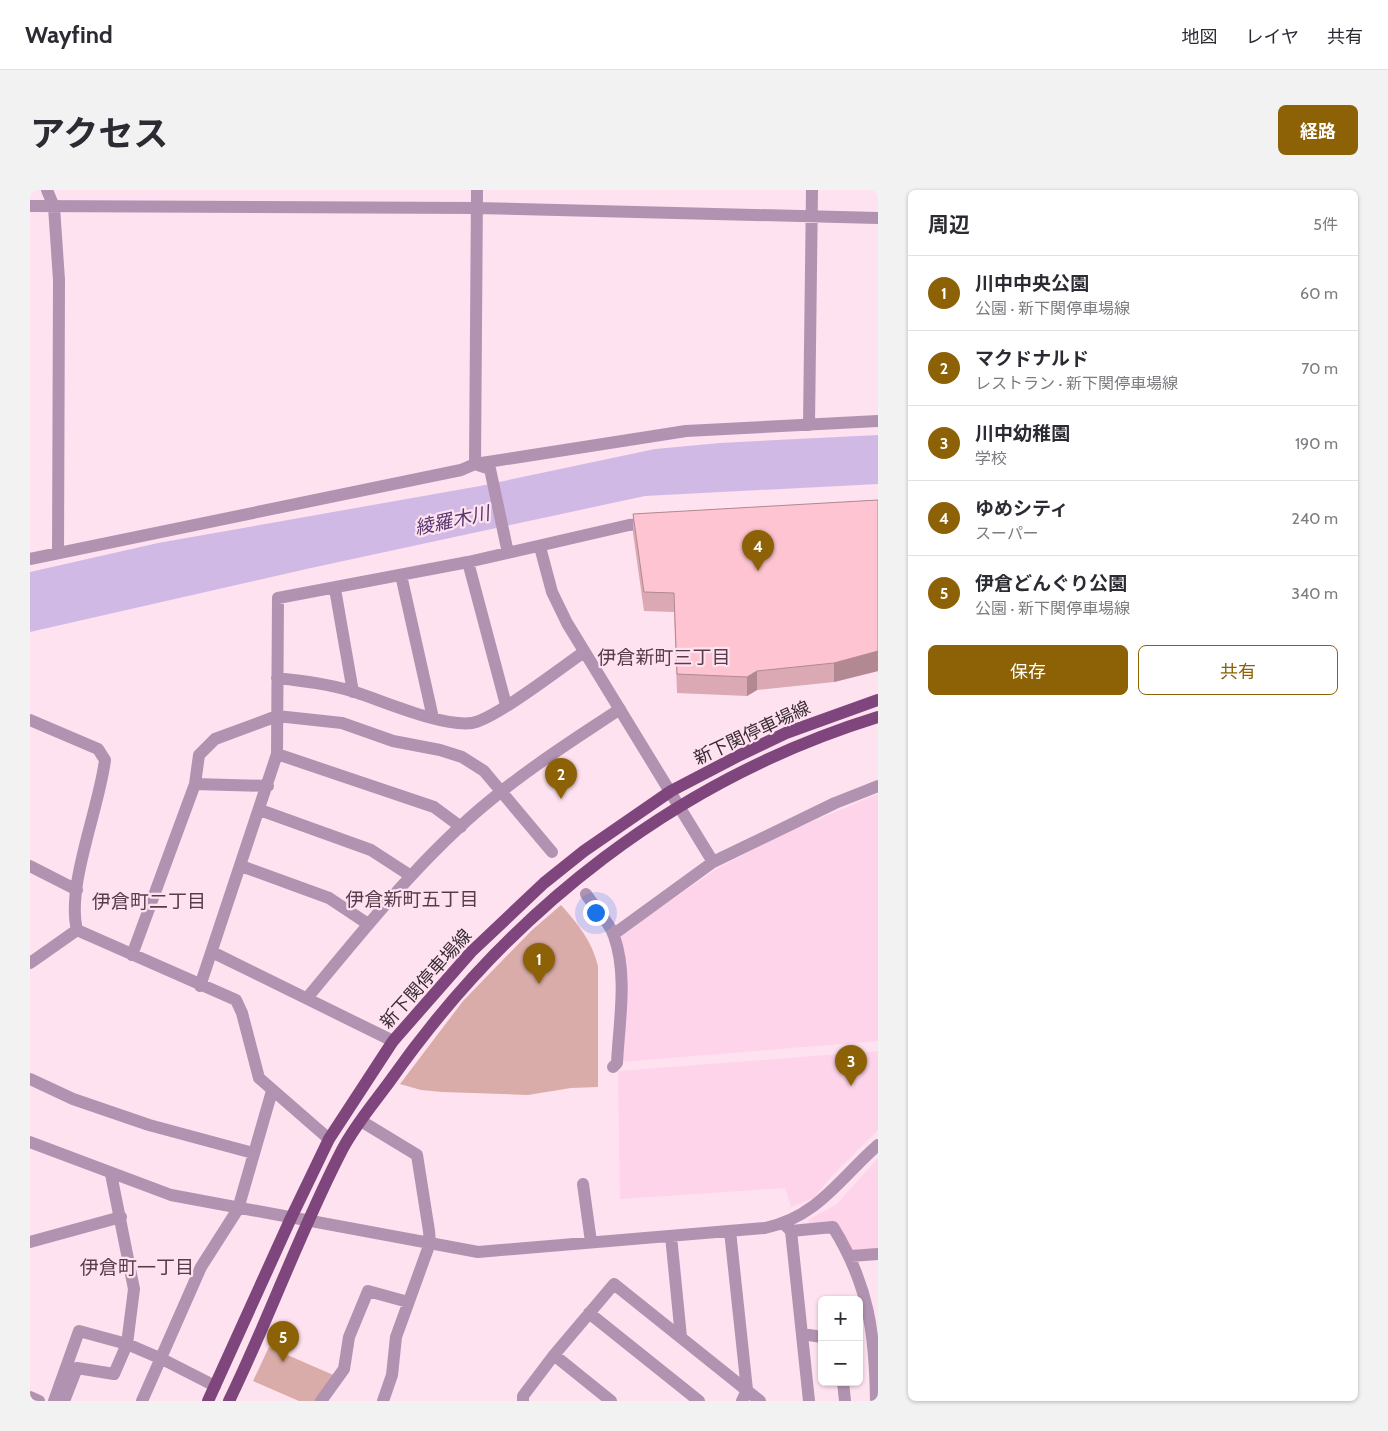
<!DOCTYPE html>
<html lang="ja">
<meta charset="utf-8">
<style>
:root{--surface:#fff;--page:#f2f2f3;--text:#2b2b33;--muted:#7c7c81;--line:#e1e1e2;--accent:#8d6207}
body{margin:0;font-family:Cabin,"Noto Sans JP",sans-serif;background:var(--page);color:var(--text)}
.controls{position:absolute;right:15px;bottom:15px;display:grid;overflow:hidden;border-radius:8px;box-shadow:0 1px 4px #0004}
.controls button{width:45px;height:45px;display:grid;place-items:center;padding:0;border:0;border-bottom:1px solid var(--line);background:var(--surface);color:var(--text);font:25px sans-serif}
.you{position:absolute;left:565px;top:722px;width:18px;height:18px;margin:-12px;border:4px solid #fff;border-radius:50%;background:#1a73e8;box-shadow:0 0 0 8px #1a73e833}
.badge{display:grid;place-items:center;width:32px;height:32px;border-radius:50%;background:var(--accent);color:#fff;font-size:16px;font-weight:700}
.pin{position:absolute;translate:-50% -41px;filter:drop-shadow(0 1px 2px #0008)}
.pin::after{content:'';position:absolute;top:26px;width:18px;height:15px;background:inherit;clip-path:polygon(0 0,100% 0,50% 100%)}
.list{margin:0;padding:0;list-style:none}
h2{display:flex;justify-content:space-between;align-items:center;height:65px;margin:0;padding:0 20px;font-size:21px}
h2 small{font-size:16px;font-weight:400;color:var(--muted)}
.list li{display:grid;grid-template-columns:32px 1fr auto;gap:15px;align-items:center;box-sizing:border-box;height:75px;padding:0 20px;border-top:1px solid var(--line)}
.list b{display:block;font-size:19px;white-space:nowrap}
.list p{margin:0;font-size:16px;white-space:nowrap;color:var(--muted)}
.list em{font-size:16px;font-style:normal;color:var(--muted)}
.actions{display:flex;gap:10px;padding:15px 20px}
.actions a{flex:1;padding:11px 0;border:1px solid var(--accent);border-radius:8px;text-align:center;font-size:18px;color:var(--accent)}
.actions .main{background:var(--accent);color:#fff}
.map{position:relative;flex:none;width:848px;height:1211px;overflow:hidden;border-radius:8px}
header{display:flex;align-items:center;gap:30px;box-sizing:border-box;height:70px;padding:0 25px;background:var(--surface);border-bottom:1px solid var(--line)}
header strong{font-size:24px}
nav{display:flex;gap:28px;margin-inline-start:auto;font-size:18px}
.intro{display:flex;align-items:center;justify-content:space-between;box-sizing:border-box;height:120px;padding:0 30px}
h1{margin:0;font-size:35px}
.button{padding:12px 22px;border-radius:8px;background:var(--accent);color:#fff;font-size:18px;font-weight:700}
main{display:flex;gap:30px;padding:0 30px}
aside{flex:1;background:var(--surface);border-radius:8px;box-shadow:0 1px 4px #0004}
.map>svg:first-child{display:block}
</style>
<header>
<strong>Wayfind</strong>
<nav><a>地図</a><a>レイヤ</a><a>共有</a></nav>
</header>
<div class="intro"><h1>アクセス</h1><a class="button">経路</a></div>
<main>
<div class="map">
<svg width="848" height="1211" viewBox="0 0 848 1211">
<rect width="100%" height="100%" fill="#fee2f0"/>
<!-- built -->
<path fill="#fed4ea" d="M848 604V851L592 872 589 746 685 680 748 646Z
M848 861V940L801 987 784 1008 761 1017 755 998 590 1009 588 881Z
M848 968V1059L824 1062 807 1033 779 1035 778 1030 807 1014Z"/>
<!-- green -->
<path fill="#daaca9" d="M531 715C548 734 562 751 568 776V897L541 898 498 905 412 902 391 900 370 894 433 811 501 741Z
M239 1157 308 1187 291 1211H269L223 1191Z"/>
<!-- water -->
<path fill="#d1b9e6" d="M848 245V294L615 306 281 378 0 442V382L128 353 450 296 625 259 690 253Z"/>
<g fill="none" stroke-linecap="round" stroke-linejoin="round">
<!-- minor -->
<path stroke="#b292b1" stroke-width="12" d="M17 0 24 17 29 90 28 363
M0 16 446 18 848 28
M779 235 782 0
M445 274 447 0
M445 274 460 279 478 363
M510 357 522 402 537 433 683 672
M0 369 431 280 445 274 656 241 848 231
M438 372 476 515
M371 385 403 528
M305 399 323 502
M247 488C274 491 299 494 325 502 356 512 412 537 442 533 464 530 532 477 554 462
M0 530 68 559 75 570C69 619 36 696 47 740
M247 564 404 617 431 637
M165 594 238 596
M230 620 341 660 381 686
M0 676 47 700
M211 676 299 708 338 734
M556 704C564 717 579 731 584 746 598 785 589 832 587 873L583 877
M47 740 206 810 212 823 229 888 299 949
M584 744 683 672 805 613 848 596
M182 762 363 851
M102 765 165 594 169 565 185 549 247 526 312 533 363 551 410 560 432 567 454 581 522 662
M0 773 47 740
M170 796 247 564 248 408 438 372 599 335 618 334
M277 808C337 736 397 659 472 601 509 571 551 545 590 519
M0 889 43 909 119 935 223 963
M331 931 387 965 399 1041 400 1053 366 1147 362 1185 353 1211
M0 952 141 1005 448 1062 735 1038C788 1027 811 987 848 955
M553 994 561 1052
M754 1034 761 1041 803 1037C839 1095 845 1144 846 1211
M700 1041 717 1200 712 1211
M761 1041 779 1211
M641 1046 651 1147
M0 1052 91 1027
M821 1066 848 1064
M559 1123 669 1211
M772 1144 792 1147
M524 1165 581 1211
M813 1192 815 1211
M0 1207 9 1211
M24 1211 49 1141 97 1154 132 1169 185 1196
M34 1211 47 1178 84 1184 97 1154 104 1099 81 984
M112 1211 171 1077 208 1019 242 901
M291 1211 314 1179 319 1147 338 1101 378 1112
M493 1211V1206L524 1165 584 1094 730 1211"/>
<!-- major -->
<path stroke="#7f467e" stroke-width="12" d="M178 1211 261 1028 299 949 363 851 441 762 514 693 554 661 641 601 710 565 756 543 848 510
M199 1211C239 1129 270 1041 312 960 325 935 344 913 360 891 480 720 647 589 848 527"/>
</g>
<!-- wall -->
<path fill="#daa9b4" d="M848 310V481L804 492 727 500 717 506 647 503 644 422 614 421 603 343V324Z"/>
<!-- shaded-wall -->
<path fill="#b28992" d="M848 461V481L804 492V473Z
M727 481V500L717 506V487Z"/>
<!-- building -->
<path fill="#fec4d1" stroke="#b28992" d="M848 310V461L804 473 727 481 717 487 647 484 644 403 614 402 603 324Z"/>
<g text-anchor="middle" stroke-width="4.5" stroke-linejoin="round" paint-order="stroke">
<!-- street labels -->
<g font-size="18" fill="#392c33" stroke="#fee2f0">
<text transform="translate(722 543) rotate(-25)" y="6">新下関停車場線</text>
<text transform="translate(396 789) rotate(-48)" y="6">新下関停車場線</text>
</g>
<!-- water labels -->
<g font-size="19" font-style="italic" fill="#56366f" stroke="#fee2f0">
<text transform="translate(422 330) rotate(-12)" y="7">綾羅木川</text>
</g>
<!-- neighbourhood labels -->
<g font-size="19" fill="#583c4b" stroke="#fee2f0">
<text x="634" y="474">伊倉新町三丁目</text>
<text x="382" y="716">伊倉新町五丁目</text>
<text x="119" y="718">伊倉町二丁目</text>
<text x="107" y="1084">伊倉町一丁目</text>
</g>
</g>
</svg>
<div class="controls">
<button>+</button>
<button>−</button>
</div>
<div class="you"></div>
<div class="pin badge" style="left:509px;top:794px">1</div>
<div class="pin badge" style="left:531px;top:609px">2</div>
<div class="pin badge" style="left:821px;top:896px">3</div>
<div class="pin badge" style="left:728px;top:381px">4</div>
<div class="pin badge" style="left:253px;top:1172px">5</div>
</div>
<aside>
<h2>周辺<small>5件</small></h2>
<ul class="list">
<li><span class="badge">1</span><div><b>川中中央公園</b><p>公園 · 新下関停車場線</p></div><em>60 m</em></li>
<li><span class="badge">2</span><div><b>マクドナルド</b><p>レストラン · 新下関停車場線</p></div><em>70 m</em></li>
<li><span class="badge">3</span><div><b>川中幼稚園</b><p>学校</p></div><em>190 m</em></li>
<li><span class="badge">4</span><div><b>ゆめシティ</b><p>スーパー</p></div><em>240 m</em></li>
<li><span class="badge">5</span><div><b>伊倉どんぐり公園</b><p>公園 · 新下関停車場線</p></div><em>340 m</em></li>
</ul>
<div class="actions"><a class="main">保存</a><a>共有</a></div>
</aside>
</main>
